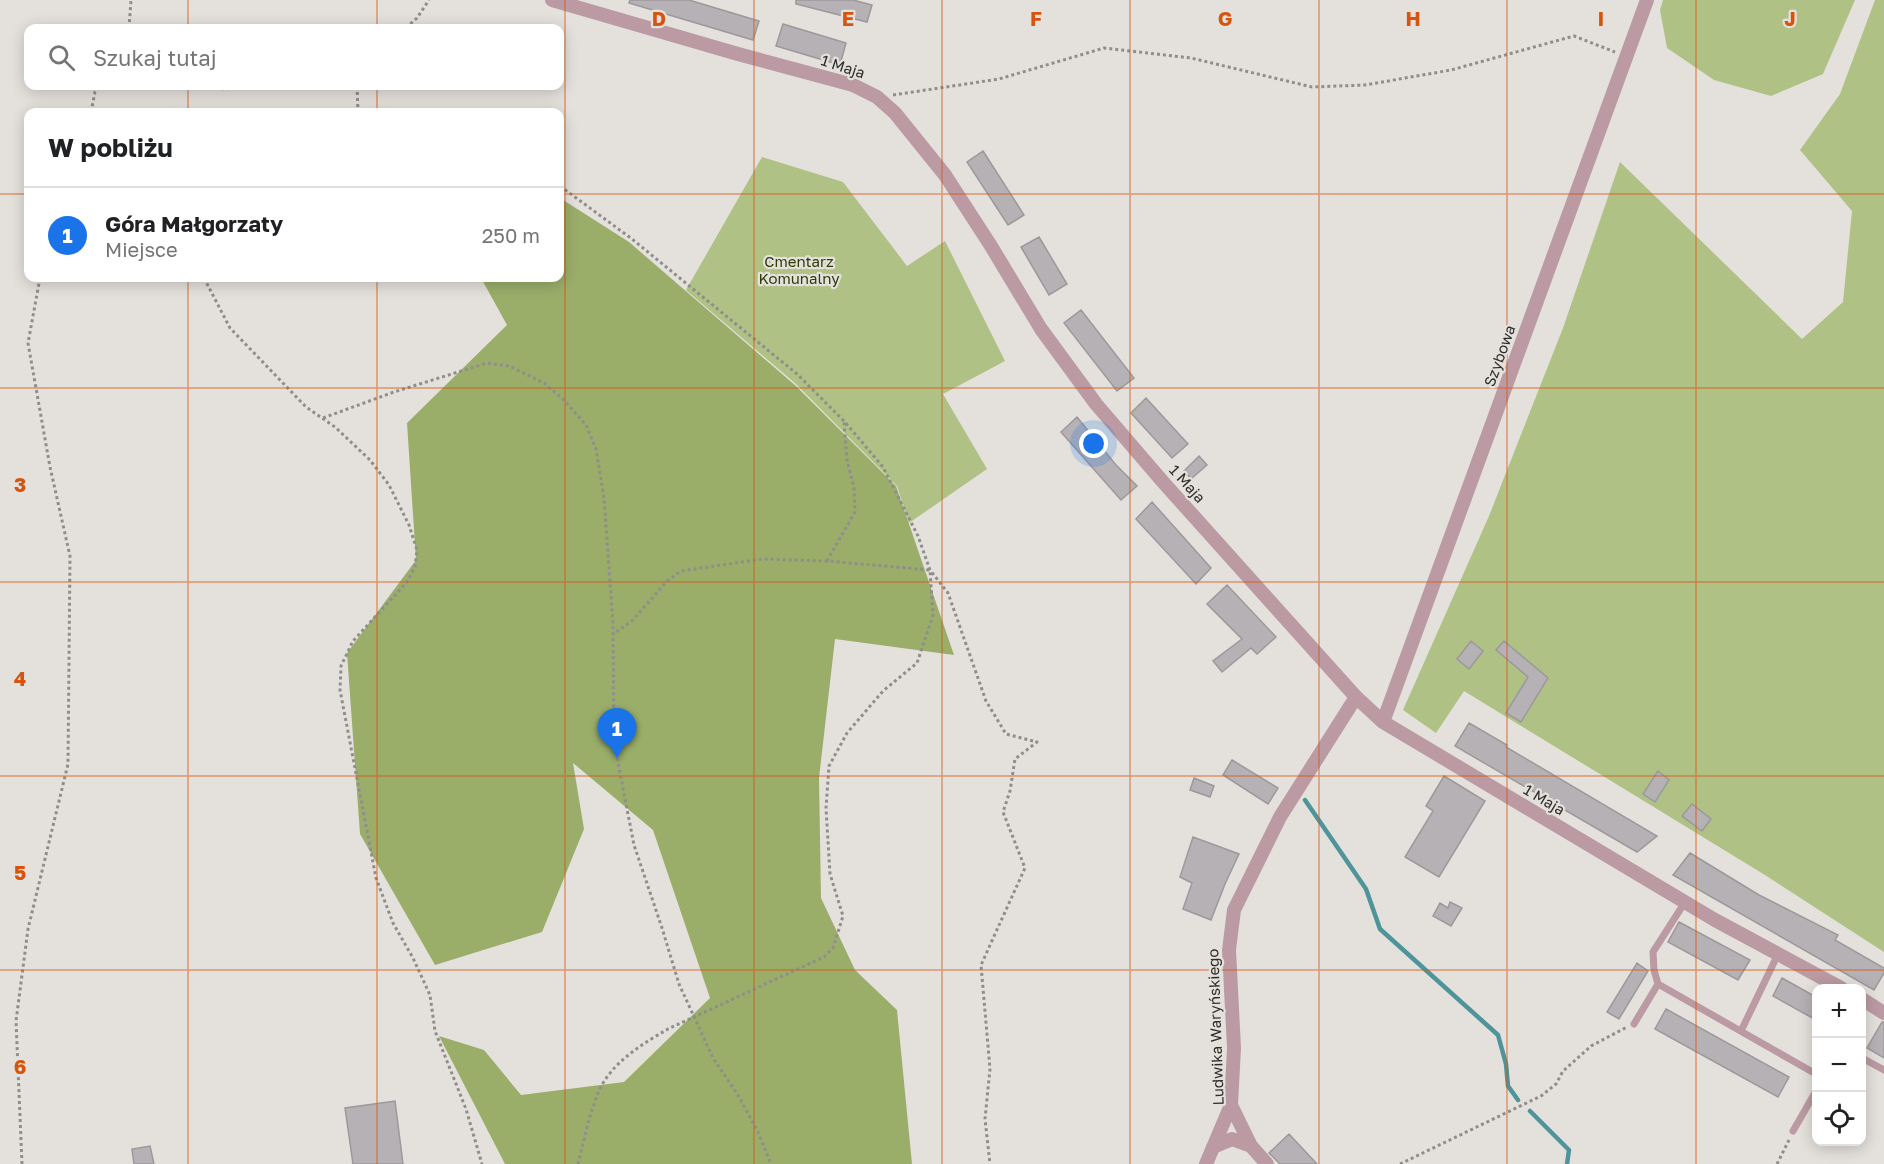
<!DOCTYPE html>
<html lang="pl">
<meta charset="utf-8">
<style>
:root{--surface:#fff;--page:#f6f6f6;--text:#202124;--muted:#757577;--line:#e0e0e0;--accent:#1a73e8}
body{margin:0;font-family:"Golos Text",sans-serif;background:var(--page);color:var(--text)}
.controls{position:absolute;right:18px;bottom:18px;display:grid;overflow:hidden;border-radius:12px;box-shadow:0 3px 15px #0003}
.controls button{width:54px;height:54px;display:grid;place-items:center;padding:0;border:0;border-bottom:2px solid var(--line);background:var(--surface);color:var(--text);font:30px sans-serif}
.you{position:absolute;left:1094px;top:444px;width:21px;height:21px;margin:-15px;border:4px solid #fff;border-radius:50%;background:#1a73e8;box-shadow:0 0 0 9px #1a73e833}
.badge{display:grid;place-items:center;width:39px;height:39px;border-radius:50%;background:var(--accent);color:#fff;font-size:20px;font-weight:700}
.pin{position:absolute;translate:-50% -50px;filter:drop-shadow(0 2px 3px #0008)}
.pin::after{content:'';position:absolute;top:32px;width:21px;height:18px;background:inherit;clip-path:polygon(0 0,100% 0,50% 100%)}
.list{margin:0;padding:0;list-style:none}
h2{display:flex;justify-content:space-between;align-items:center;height:78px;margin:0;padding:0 24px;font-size:26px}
h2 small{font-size:20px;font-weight:400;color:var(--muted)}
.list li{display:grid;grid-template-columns:39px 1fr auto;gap:18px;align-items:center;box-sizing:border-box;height:96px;padding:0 24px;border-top:2px solid var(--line)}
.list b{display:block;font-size:22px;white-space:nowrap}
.list p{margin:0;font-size:20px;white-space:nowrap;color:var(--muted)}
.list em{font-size:20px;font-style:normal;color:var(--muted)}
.icon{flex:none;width:33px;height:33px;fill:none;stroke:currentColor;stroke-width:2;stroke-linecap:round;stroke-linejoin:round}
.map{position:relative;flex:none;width:1884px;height:1164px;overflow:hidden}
.search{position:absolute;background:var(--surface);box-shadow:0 3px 15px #0003;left:24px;top:24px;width:540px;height:66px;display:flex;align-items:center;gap:15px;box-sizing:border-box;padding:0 21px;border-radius:12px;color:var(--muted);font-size:22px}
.panel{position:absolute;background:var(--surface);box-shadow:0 3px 15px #0003;left:24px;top:108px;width:540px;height:174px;border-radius:12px}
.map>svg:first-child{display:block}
</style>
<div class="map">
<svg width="1884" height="1164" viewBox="0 0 1884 1164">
<rect width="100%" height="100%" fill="#e4e1dc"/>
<!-- green -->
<path fill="#afc185" d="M1663 0H1855L1823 74 1771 96 1714 80 1667 48 1660 10Z
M1875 0H1884V952L1765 875 1464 691 1436 733 1403 710 1489 516 1563 328 1620 162 1802 339 1843 302 1852 211 1800 150 1840 94Z
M762 157 843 182 907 266 945 241 1005 361 943 394 987 469 909 523 897 486 796 384 686 290Z"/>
<!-- forest -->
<path fill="#9aae6a" d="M560 198 629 242 796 386 896 486 954 655 835 639 819 778 821 898 855 970 897 1010 912 1164H505L439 1036 484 1050 521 1095 624 1082 710 998 653 830 573 763 584 829 542 932 435 965 360 834 347 653 416 560 407 423 507 325 481 278H560Z"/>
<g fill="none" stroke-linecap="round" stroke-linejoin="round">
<!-- stream -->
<path stroke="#4e949a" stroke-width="4.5" d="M1305 800 1366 889 1380 929 1498 1035 1506 1064 1508 1086 1518 1100
M1530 1111 1569 1150 1567 1164"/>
</g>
<!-- building -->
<path fill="#b6b1b4" stroke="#9c989b" stroke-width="1.5" d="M630 0H689L759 21 753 40 629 3Z
M796 0H853L872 5 867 22 796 4Z
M783 24 846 43 840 65 776 46Z
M983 151 1024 215 1008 225 967 162Z
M1039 237 1067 284 1049 295 1021 247Z
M1081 310 1134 378 1117 391 1064 323Z
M1146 398 1188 444 1172 458 1131 413Z
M1077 417 1116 465 1137 486 1121 500 1061 432Z
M1199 456 1207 465 1191 479 1184 471Z
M1152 502 1211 568 1196 584 1136 519Z
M1227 585 1276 637 1257 654 1251 648 1222 672 1213 661 1242 639 1207 604Z
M1471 641 1483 651 1469 669 1457 659Z
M1504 641 1548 678 1521 722 1506 713 1528 677 1496 650Z
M1469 723 1507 745 1506 747 1657 836 1637 852 1455 746Z
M1232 760 1278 788 1268 804 1223 775Z
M1658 771 1669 780 1655 802 1643 794Z
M1444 776 1485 801 1439 877 1405 857 1433 811 1426 806Z
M1194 778 1214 786 1210 797 1190 790Z
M1692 804 1711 819 1702 831 1682 816Z
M1193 837 1239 854 1225 884 1211 920 1183 909 1192 883 1180 877Z
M1690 853 1759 895 1838 935 1835 940 1884 968V973L1874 990 1673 875Z
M1450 902 1462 908 1451 926 1433 916 1440 903 1448 908Z
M1679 922 1750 960 1738 980 1668 942Z
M1637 963 1648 971 1619 1019 1607 1012Z
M1782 978 1816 997V1020L1773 996Z
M1666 1009 1789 1077 1778 1097 1655 1029Z
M1882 1022H1884V1058L1867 1048Z
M395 1101 403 1164H353L345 1108Z
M1289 1134 1317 1164H1280L1269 1153Z
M150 1146 154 1164H134L132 1149Z"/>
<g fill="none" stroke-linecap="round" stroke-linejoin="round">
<!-- path -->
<path stroke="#908e8b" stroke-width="3" stroke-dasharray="3 3" stroke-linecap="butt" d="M129 28 131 0
M406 28 417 18 429 0
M197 86 225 89 251 86
M357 86 358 112
M893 95 999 79 1104 48 1191 58 1312 87 1365 85 1451 70 1574 36 1615 52
M91 112 95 92 101 86
M560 186 632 239 797 374 844 421 883 467 918 536 930 570 948 593 986 701 1006 734 1037 742 1015 759 1010 791 1003 812 1025 868 981 965 990 1069 985 1119 990 1164
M204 278 230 328 306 407 335 427 370 460 389 485 409 525 417 550 415 567 407 582 353 641 341 666 340 690 376 878 393 923 413 958 430 995 435 1031 466 1109 482 1164
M323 418 394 392 487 363 509 366 544 383 565 401 586 425 596 449 604 498 613 623 614 742 634 845 662 928 679 984 713 1058 738 1095 758 1132 771 1164
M827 561 855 512 854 488 847 460 844 421
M22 1164 16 1021 28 929 68 764 70 556 50 467 28 343 40 278
M578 1164C584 1140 589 1114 599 1091 611 1063 642 1044 668 1029L824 957 833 948 843 916 830 874 826 808 829 766 847 733 883 691 917 663 933 615 930 570 827 561 762 559 681 571 667 581 632 621 613 634
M1400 1164 1541 1096 1556 1084 1563 1071 1591 1046 1627 1027
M1777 1164 1789 1140"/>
<!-- lane -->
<path stroke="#bc9aa3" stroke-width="7" d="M1685 902 1653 952 1654 970 1658 984 1816 1074
M1634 1024 1658 984
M1741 1031 1778 954
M1862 1058 1884 1070
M1793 1131 1816 1091"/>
<!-- street -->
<path stroke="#bc9aa3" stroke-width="14" d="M552 0 738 54 853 85 877 97 895 113 945 175 991 246 1041 329 1096 404 1163 482 1356 697 1383 722 1715 920 1841 988
M1383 722 1647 0
M1862 999 1884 1013
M1213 1147 1232 1139 1251 1146
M1206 1164 1231 1105
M1267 1164 1251 1146 1231 1105 1234 1048 1229 950 1234 910 1280 817 1356 697"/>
</g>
<!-- grid -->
<path fill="none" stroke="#d5550f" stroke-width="1.5" stroke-opacity="0.55" d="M188 0V28M377 0V28M565 0V1164M754 0V1164M942 0V1164M1130 0V1164M1319 0V1164M1507 0V1164M1696 0V1164M188 86V112M377 86V112M0 194H28M560 194H1884M188 278V1164M377 278V1164M0 388H1884M0 582H1884M0 776H1884M0 970H1884"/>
<g text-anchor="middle" stroke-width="4.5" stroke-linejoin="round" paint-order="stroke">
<!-- street labels -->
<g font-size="15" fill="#2e2d2b" stroke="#e4e1dc">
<text transform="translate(843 67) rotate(18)" y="5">1 Maja</text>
<text transform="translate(1500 356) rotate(-70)" y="5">Szybowa</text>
<text transform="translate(1187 484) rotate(48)" y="5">1 Maja</text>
<text transform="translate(1544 800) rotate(31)" y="5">1 Maja</text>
<text transform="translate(1216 1027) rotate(-92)" y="5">Ludwika Waryńskiego</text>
</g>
<!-- park labels -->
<g font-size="15" fill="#303b06" stroke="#e4e1dc">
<text x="799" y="267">Cmentarz<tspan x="799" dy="17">Komunalny</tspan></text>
</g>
</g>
<g font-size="20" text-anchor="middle" font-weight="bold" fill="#d5550f" stroke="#e4e1dc" stroke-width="4.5" stroke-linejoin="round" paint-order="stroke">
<text x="659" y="26">D</text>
<text x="848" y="26">E</text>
<text x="1036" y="26">F</text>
<text x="1225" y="26">G</text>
<text x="1413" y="26">H</text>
<text x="1601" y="26">I</text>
<text x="1790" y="26">J</text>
<text x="20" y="492">3</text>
<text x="20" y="686">4</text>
<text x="20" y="880">5</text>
<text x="20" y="1074">6</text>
</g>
</svg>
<div class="controls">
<button>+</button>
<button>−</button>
<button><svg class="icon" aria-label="locate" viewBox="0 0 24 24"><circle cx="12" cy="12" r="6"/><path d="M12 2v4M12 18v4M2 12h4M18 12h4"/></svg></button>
</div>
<div class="you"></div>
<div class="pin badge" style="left:617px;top:758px">1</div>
<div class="search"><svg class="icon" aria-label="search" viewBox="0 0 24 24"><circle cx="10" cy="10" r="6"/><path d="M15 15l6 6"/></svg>Szukaj tutaj</div>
<section class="panel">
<h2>W pobliżu<small></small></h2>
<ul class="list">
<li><span class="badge">1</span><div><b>Góra Małgorzaty</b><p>Miejsce</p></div><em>250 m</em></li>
</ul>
</section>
</div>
